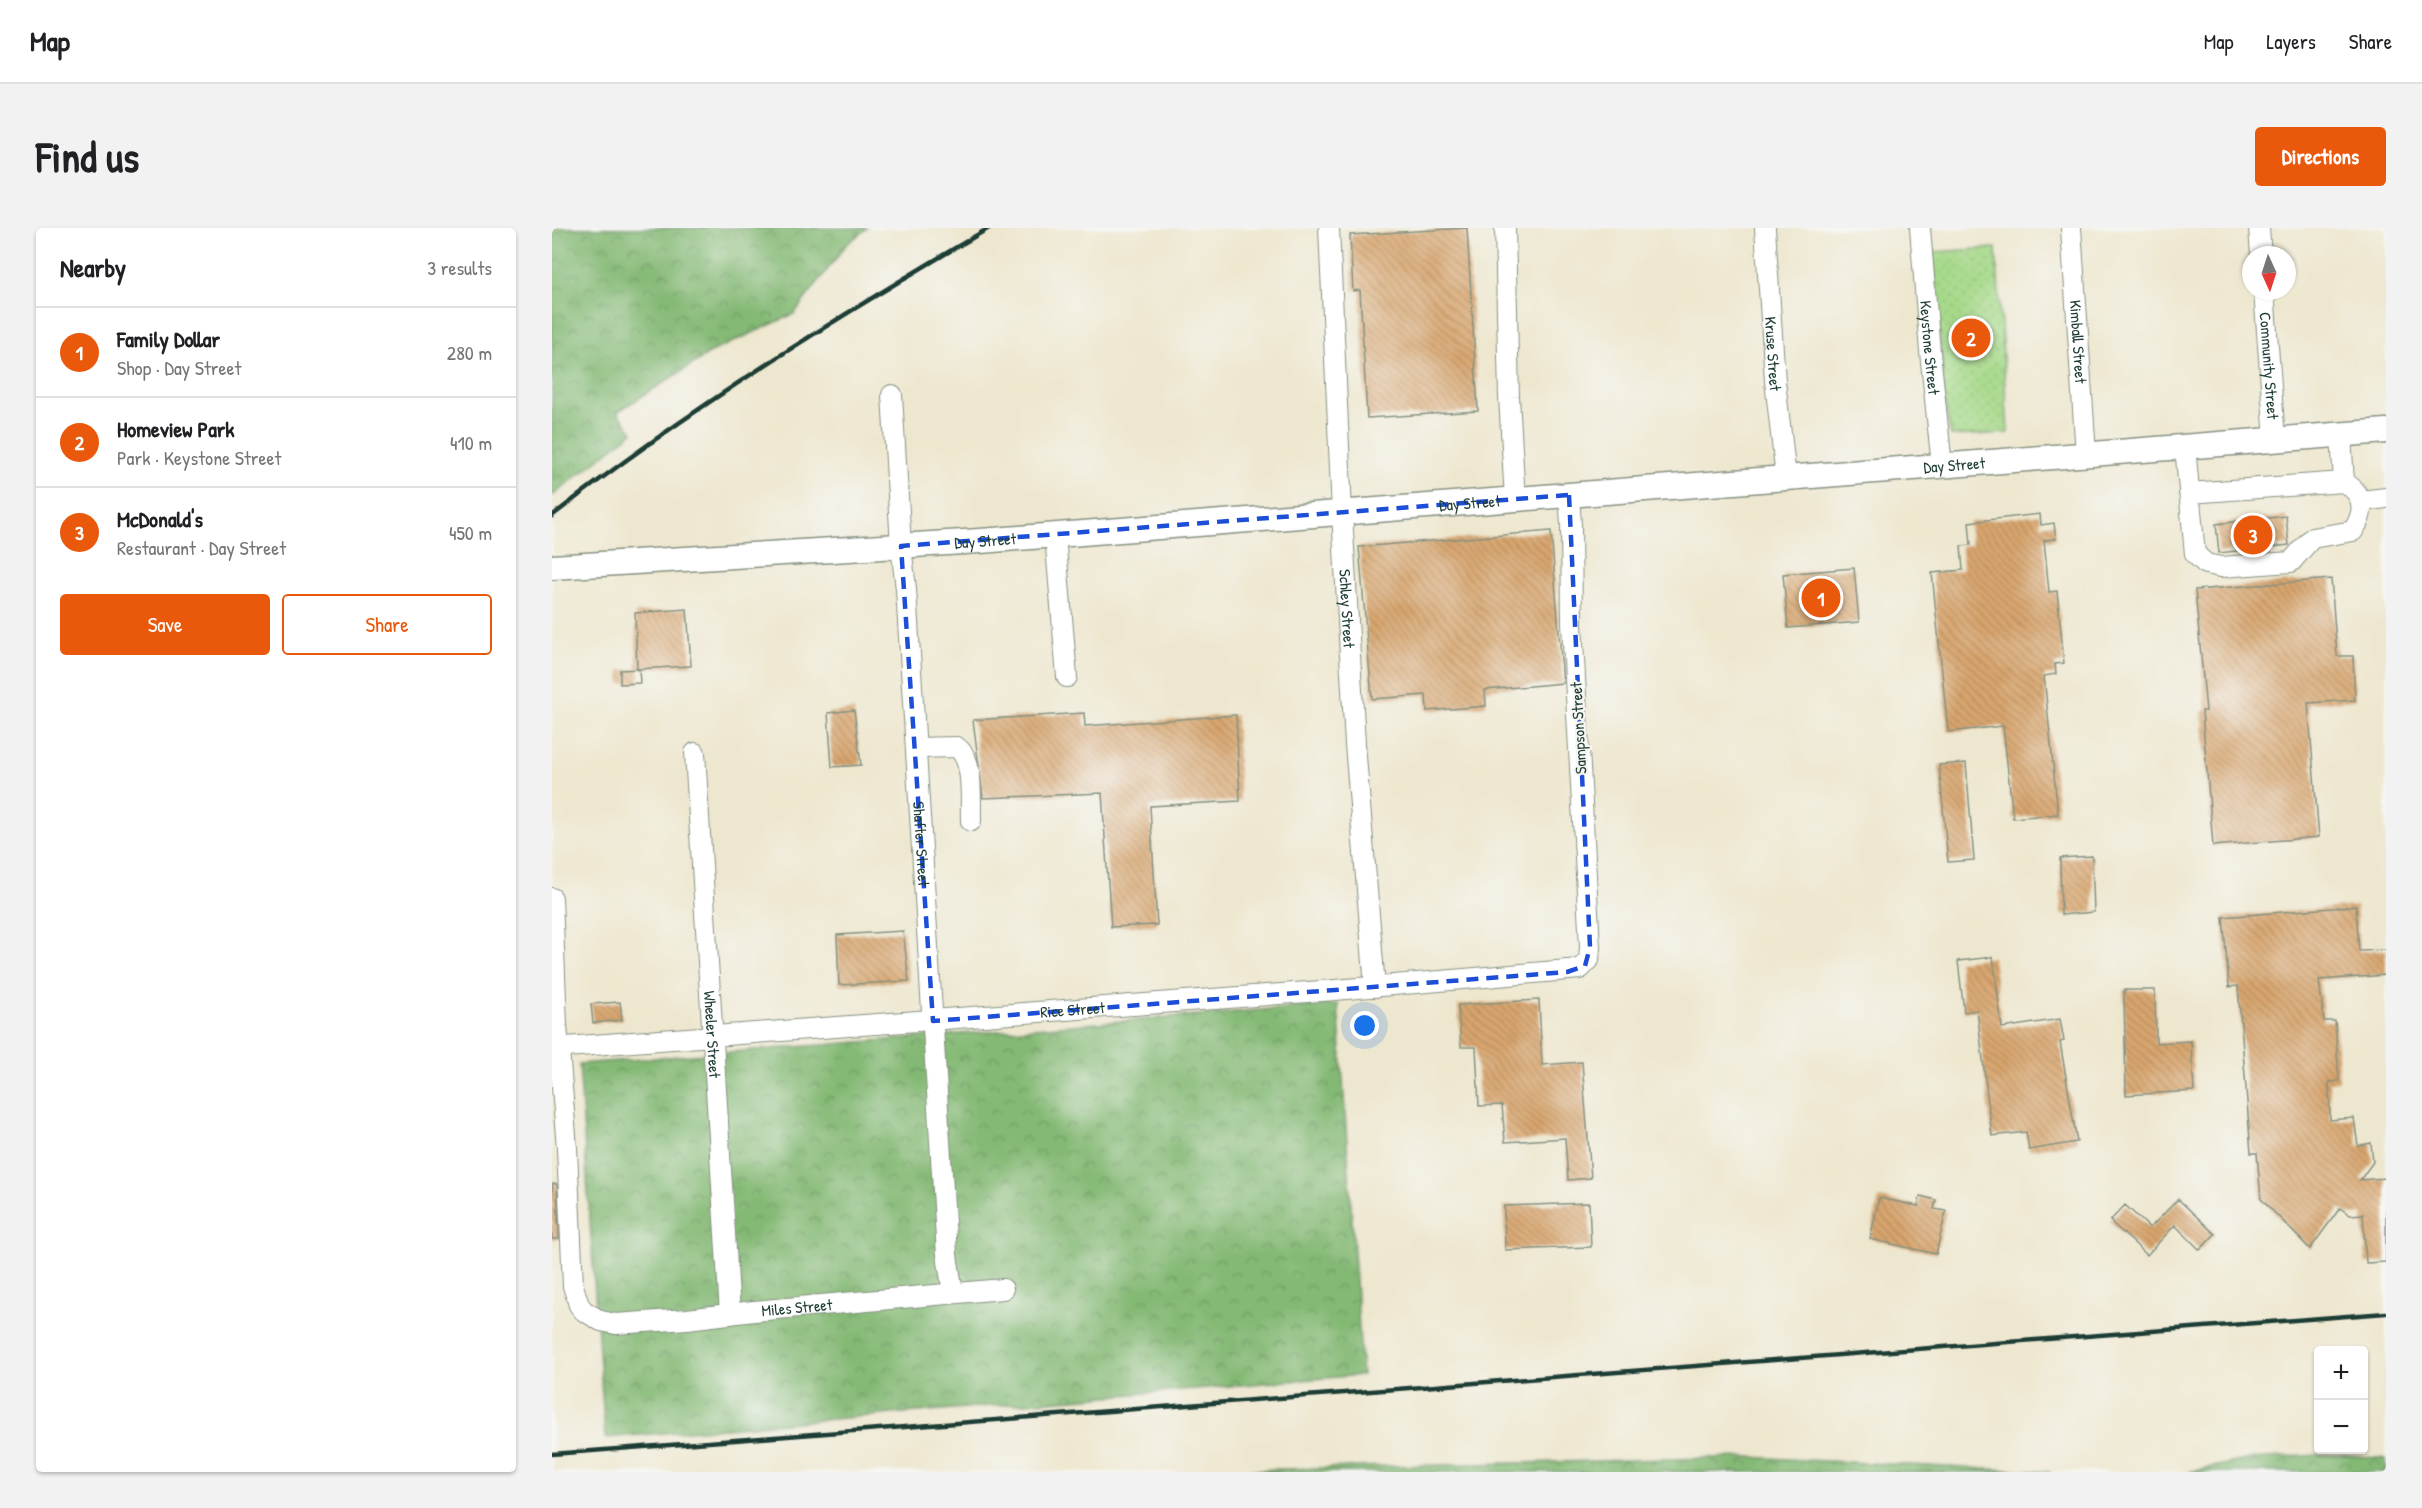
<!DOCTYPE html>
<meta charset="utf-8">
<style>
:root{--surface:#fff;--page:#f2f2f2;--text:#202124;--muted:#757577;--line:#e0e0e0;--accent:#ea580c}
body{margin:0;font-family:"Patrick Hand",sans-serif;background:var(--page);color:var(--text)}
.controls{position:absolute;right:18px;bottom:18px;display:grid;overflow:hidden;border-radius:6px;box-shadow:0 2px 4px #0004}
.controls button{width:54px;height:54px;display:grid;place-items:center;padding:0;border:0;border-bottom:2px solid var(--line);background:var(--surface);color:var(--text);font:30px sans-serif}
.compass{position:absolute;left:1690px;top:18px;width:54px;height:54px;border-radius:50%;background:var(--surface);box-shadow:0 2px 4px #0004;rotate:177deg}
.you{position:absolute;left:813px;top:798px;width:21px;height:21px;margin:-15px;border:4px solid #fff;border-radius:50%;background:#1a73e8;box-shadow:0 0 0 9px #1a73e833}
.badge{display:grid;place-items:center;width:39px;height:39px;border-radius:50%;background:var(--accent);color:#fff;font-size:20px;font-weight:700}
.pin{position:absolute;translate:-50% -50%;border:3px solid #fff;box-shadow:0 2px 6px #0006}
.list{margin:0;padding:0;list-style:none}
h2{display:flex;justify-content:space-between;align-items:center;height:78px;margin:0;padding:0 24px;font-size:26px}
h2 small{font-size:20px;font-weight:400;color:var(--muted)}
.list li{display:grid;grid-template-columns:39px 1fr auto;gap:18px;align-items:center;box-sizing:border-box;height:90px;padding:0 24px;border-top:2px solid var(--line)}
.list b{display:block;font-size:22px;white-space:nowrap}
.list p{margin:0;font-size:20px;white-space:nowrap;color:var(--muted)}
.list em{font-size:20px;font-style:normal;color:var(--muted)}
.actions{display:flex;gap:12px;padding:18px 24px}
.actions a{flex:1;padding:14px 0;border:2px solid var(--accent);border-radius:6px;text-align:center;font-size:21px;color:var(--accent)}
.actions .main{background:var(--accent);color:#fff}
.map{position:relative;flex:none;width:1834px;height:1244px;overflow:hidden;border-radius:6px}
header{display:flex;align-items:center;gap:36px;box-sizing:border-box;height:84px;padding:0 30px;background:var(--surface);border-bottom:2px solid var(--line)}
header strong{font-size:28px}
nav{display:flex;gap:33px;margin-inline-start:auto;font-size:21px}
.intro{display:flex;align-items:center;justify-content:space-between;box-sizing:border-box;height:144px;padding:0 36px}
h1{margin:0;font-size:42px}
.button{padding:15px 27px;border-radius:6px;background:var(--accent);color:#fff;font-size:21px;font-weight:700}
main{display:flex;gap:36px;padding:0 36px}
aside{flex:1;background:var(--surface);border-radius:6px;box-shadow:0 2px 4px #0004}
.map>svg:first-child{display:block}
</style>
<header>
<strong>Map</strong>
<nav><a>Map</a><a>Layers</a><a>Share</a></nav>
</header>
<div class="intro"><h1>Find us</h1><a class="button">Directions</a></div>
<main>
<aside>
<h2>Nearby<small>3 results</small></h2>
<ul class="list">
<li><span class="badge">1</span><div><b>Family Dollar</b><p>Shop · Day Street</p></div><em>280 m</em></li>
<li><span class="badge">2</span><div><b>Homeview Park</b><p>Park · Keystone Street</p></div><em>410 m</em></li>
<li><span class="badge">3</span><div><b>McDonald's</b><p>Restaurant · Day Street</p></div><em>450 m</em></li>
</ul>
<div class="actions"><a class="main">Save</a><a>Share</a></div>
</aside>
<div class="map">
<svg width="1834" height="1244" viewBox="0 0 1834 1244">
<defs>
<pattern id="grass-dots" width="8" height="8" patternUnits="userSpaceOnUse" patternTransform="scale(1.5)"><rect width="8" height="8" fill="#a6d989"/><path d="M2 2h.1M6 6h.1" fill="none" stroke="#8ebb77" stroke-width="1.8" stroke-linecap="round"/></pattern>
<pattern id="forest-crowns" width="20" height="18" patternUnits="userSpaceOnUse" patternTransform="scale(1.5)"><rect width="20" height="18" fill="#84b975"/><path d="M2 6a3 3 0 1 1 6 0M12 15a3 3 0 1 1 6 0" fill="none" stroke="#6b9861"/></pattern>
<pattern id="building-back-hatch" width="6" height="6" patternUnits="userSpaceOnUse" patternTransform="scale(1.5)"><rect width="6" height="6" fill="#d9a66e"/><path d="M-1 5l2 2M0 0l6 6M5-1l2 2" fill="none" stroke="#af885b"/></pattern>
</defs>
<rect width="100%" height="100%" fill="#f6f6f2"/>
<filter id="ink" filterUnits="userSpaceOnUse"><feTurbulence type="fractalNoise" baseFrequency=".0167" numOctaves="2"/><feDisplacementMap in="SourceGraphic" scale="12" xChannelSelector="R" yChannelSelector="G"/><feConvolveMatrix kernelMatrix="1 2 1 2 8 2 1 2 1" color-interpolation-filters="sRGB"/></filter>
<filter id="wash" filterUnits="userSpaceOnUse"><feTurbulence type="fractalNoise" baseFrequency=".008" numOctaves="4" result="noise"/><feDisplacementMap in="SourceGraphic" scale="24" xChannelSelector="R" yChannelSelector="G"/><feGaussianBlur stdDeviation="1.35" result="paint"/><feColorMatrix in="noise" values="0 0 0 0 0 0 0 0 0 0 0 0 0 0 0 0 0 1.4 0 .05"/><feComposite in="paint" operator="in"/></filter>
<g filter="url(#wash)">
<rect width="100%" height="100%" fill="#eee7cf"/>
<!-- grass -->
<path fill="url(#grass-dots)" stroke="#628b5e" stroke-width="1.5" d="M1444 20 1456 205 1399 208 1393 176 1381 24Z"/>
<!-- forest -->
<path fill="url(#forest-crowns)" stroke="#527b54" stroke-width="1.5" d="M0 0H315L294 17 242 86 163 122 65 184 81 204 0 268Z
M786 776 810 1147 53 1210 27 836Z
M1784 1226 1834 1231V1244H1637L1698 1231Z
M1196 1229 1499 1244H691L696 1242Z"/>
<g id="blocks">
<!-- building -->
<path fill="url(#building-back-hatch)" d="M915 0 926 183 815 190 808 62 801 63 798 7Z
M1488 286 1489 297 1502 295 1504 311 1492 312 1497 364 1505 363 1512 435 1503 436 1504 446 1492 448 1506 586 1461 590 1451 498 1396 504 1380 345 1411 342 1409 318 1419 317 1417 294Z
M1734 288 1737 317 1667 325 1664 296Z
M999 303 1011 455 933 462 934 478 875 483 874 467 820 471 807 319Z
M1302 340 1307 394 1236 400 1231 346Z
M1779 351 1785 428H1801L1803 472 1756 475 1767 609 1661 618 1650 483H1654L1643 362Z
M135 381 139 438 85 441 83 385Z
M87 441 88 455 68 456V442Z
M302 482 309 537 280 539 276 485Z
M532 485 533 498 684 487 688 573 598 578 605 697 559 699 550 565 431 570 421 492Z
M1414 535 1422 632 1396 634 1387 537Z
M1540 628 1542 684 1509 687 1508 630Z
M1804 678 1807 723 1834 722V747L1767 752 1772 793H1783L1787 853 1777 854 1778 892 1802 890 1806 918 1819 915 1821 934 1808 952 1834 950V1034L1814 1035 1811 986 1798 987 1788 980 1758 1021 1709 971 1705 925H1699L1686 758 1677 759 1671 689Z
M351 703 357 753 287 757 285 707Z
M1441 729 1450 800 1508 791 1512 813 1508 814 1525 914 1477 922 1474 904 1440 908 1425 782 1412 784 1406 733Z
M1572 762H1603L1604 815 1639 813 1642 863 1574 867Z
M987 772 990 837 1030 834 1039 950 1016 952 1013 910 953 914 950 877 927 878 924 819H909L906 777Z
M68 774 70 792 41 795 39 776Z
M0 956H5L7 1011H0Z
M1368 968 1384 972 1382 981 1394 983 1384 1026 1318 1011 1327 970 1366 978Z
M1626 971 1663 1006 1648 1022 1623 997 1595 1027 1558 993 1573 977 1598 1000Z
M1037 975 1039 1019 953 1022 952 978Z"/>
</g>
</g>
<g filter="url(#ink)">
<use href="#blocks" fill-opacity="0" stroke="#869282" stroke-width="1.5"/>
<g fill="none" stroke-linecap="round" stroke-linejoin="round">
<!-- minor casing -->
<g stroke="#869282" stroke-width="22">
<g id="minor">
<path id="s1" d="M777 0 790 285 803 516 823 759"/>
<path d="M953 0 957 169 963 272"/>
<path id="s2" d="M1213 0 1223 153 1234 250"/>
<path id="s3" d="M1368 0 1378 124 1390 238"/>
<path id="s4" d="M1519 0 1534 227"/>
<path d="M1707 0 1709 27"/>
<path id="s5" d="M1712 63 1723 212"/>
<path id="s6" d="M340 167 349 318 354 361 395 1027 401 1065"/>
<path d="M1789 207 1792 254"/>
<path d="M1633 219 1643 326 1654 336 1669 339 1739 334 1760 310 1801 303C1814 283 1813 267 1792 254L1637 265"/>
<path d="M1809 273 1834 270"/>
<path d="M503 307 515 449"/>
<path d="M364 520 404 519C423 530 418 573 419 593"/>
<path id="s7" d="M143 525 178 1086"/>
<path id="s8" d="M0 670 5 798 15 920 21 1058 27 1077 32 1083 49 1093 64 1096 135 1091 202 1083 451 1061"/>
<path id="s9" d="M0 820 783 762 1028 741 1037 732 1038 719 1020 396 1019 297 1017 267"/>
</g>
</g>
<!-- major casing -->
<g stroke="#869282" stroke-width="27">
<g id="major">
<path id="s10" d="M0 339 428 313 1834 203"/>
</g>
</g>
<!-- minor -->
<use href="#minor" stroke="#fff" stroke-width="20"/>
<!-- major -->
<use href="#major" stroke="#fff" stroke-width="24"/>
<!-- rail -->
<path stroke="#1f3d34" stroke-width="4.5" d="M0 288C137 181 287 88 437 0
M0 1226 1834 1085"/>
</g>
</g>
<!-- marked area -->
<path fill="none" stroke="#1d4ed8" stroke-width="4.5" stroke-dasharray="12 8" stroke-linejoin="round" d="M1017 267 1038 719 1033 738 1015 744 381 793 349 318Z"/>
<g text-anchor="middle" stroke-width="4.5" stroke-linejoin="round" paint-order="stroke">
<!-- street labels -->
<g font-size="16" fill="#1f3d34" stroke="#f6f6f2">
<text dy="6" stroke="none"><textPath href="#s4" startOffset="114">Kimball Street</textPath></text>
<text dy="6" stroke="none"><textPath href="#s3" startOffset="120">Keystone Street</textPath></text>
<text dy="6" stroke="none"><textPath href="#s2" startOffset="126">Kruse Street</textPath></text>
<text dy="6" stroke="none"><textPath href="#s5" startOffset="75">Community Street</textPath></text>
<text dy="6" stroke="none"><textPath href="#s10" startOffset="1406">Day Street</textPath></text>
<text dy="6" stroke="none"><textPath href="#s10" startOffset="920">Day Street</textPath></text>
<text dy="6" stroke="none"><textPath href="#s10" startOffset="434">Day Street</textPath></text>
<text dy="6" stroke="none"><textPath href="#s1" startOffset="381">Schley Street</textPath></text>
<text transform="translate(1026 500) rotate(-93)" y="6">Sampson Street</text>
<text dy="6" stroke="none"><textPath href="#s6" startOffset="450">Shafter Street</textPath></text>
<text dy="6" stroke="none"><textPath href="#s9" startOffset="522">Rice Street</textPath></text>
<text dy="6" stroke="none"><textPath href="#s7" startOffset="282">Wheeler Street</textPath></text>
<text dy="6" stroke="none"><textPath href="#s8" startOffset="633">Miles Street</textPath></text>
</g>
</g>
</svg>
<div class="controls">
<button>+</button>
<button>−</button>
</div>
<svg class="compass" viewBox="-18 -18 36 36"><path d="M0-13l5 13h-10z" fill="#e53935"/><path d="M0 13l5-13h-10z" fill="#757577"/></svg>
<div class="you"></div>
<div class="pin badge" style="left:1269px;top:370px">1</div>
<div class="pin badge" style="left:1419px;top:110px">2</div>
<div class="pin badge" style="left:1701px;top:307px">3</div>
</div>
</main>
